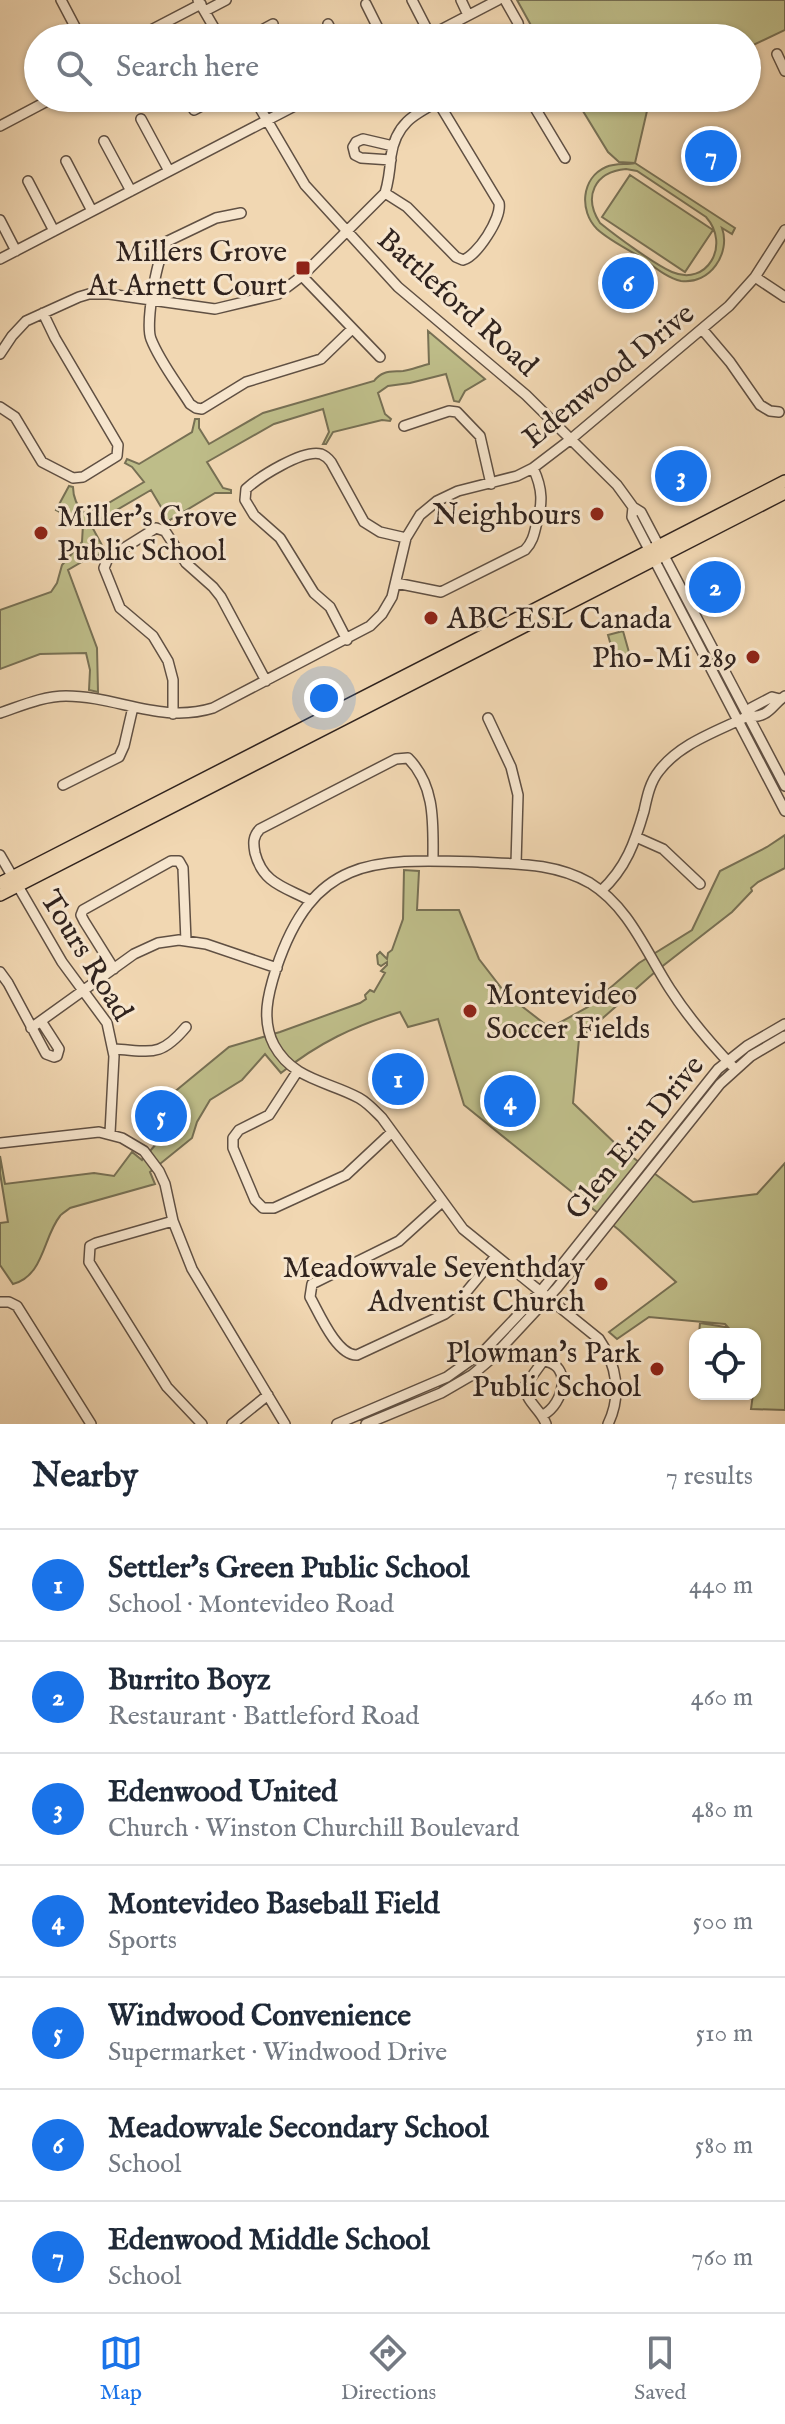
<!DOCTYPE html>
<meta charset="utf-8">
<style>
:root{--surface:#fff;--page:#f6f6f7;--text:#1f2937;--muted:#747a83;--line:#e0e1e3;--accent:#1a73e8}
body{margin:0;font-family:"IM FELL English",serif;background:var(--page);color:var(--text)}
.controls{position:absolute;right:24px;bottom:24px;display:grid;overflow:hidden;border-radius:16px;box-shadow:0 2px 6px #0004}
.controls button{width:72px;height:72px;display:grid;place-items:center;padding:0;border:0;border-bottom:2px solid var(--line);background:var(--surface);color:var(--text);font:40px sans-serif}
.you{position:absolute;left:324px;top:698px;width:28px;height:28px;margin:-20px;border:6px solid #fff;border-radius:50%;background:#1a73e8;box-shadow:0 0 0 12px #1a73e833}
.badge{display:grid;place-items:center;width:52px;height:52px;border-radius:50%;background:var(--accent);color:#fff;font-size:26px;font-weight:700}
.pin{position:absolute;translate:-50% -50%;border:4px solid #fff;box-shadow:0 2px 8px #0006}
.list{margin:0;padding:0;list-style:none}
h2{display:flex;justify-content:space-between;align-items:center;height:104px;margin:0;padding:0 32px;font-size:34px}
h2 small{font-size:26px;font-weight:400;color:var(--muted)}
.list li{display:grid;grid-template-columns:52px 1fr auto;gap:24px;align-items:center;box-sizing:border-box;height:112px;padding:0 32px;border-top:2px solid var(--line)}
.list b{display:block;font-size:30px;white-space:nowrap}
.list p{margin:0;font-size:26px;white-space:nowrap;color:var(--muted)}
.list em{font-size:26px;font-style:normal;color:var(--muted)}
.icon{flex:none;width:44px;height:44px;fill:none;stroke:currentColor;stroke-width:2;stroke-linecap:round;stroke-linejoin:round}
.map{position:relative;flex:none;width:785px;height:1424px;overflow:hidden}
.search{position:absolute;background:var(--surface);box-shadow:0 2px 6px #0004;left:24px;right:24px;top:24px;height:88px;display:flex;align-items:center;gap:20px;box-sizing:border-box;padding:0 28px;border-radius:44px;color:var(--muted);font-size:30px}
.sheet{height:888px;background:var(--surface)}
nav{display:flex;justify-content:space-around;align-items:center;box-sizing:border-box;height:112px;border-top:2px solid var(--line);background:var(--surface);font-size:22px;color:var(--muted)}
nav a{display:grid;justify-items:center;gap:4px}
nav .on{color:var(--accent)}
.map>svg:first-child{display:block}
</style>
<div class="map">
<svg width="785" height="1424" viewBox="0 0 785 1424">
<rect width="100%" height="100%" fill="#f1d7b2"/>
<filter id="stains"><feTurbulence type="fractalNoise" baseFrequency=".0025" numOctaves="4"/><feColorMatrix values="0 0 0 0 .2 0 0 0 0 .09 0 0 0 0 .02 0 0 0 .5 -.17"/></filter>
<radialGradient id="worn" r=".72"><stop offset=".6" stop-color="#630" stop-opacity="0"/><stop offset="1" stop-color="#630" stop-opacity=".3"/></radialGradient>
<!-- green -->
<path fill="#bebd89" stroke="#777054" stroke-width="2" fill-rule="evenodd" d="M517 0H785V30L747 48V38H538Z
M575 98H650L635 163 619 162 608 152Z
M635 163 735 228 732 234 722 228C731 253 710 285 681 281 666 278 651 264 639 256 625 248 609 240 597 229 579 211 581 178 606 167 616 163 626 165 635 163ZM626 169 637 171 706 217C731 245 707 287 672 272 654 264 616 236 600 223 583 197 594 172 626 169Z
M630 175 713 230 685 272 602 217Z
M428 331 485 379 465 391 459 402 454 401 446 374 410 383 388 386 378 393 385 414 391 419 390 421 382 420 333 432 326 444H323L329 432 323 409 274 424 207 462 223 488 231 490V493H215L170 520 169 523 165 522 164 512 151 490 91 525 104 549 99 555 92 556 68 570 97 648 98 692 89 690 90 670 86 653 40 654 0 669V610L51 592 57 583 62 565 82 542 83 524 56 510 69 486 73 487C73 496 77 508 85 513L100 508 144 482 132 467 125 463 127 459 139 464 192 432 195 419H199V428L209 444 263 413 374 381C382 370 391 372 403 371 411 370 420 366 429 364Z
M623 631 632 663 617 667 608 635Z
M785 835V868L758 882 751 888 752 891 732 912 655 972 579 1039 573 1103 620 1148 693 1202 757 1194 785 1163V1410L751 1409 753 1394H755L757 1360 755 1358V1334H734L725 1324 649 1317 617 1339 609 1332 676 1282 619 1230 464 1105 438 1019 408 1027 400 1012C354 1026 318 1043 281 1073L265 1054 242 1080 210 1100 197 1122 192 1138 150 1172 155 1184 70 1208C69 1209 60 1215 60 1216 43 1237 44 1276 13 1284L0 1265V1223L8 1222 0 1173V1156L5 1184 94 1173 114 1176 132 1152 142 1160 188 1108 173 1093 229 1047 280 1032 360 1003 366 999 365 995 370 990 374 992 385 973 381 971 387 965V962L381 966 378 964 377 955 380 952 387 959 388 953 392 950 403 919 404 870 419 871 417 910H459L479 959 506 994 550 1028 588 1007 639 963 692 930 720 871 767 847Z
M700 1323 725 1327 731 1334H699Z"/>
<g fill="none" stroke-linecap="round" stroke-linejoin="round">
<!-- minor casing -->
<g stroke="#605043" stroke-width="12">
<path id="minor" d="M61 0 81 38
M198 0 220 38
M412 0 430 35
M461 0 468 15
M505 0 518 23 521 38
M366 4 383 38
M205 11 226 0
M328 24 335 38
M151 30 201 4
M247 38 273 24
M425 38 498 0
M777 54 785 71
M254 98 305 185 398 287 526 395 617 485 633 507 641 512 785 786
M529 98 565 158
M194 110 217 98
M141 119 169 171
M0 126 53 98
M104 141 131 191
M391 160 361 158 355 155 353 147 356 142 363 139 393 146
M66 161 92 211
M28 181 54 231
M385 193 407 207 456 257 463 260C477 256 502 218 499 203L438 102
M241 213 216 218 168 241C157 253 145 324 151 339 160 362 177 383 190 404L196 408 202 409 246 382 321 359 352 329
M0 220 16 251
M0 259 310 98
M302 276 380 357
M755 277 785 297
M702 329 730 362 760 405 770 411 779 412
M0 354 12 336 26 321 79 297 89 294H109L215 309 278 294 302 276 385 193C389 180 390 169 391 156 396 121 417 113 445 98
M0 407 15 417 42 462 73 478 83 477 117 456 118 445 55 338 43 313
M404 426 449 411 457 412 480 436 491 484
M633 507 632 517 785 811
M396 583 441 592 525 550C532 543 534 535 536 526 543 504 543 489 533 468
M347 640 330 607 314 593 280 538 254 515 245 500 246 489C259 477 303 449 321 454 326 456 328 458 331 462L364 522 380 532 406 538
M0 713C21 706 43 696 66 696 117 696 161 724 213 708L370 626 382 614 392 597 406 538 420 515 437 501 458 491 517 476 533 468 571 439 729 306 755 277 785 230
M173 714V680L168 661 153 636 120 608 104 568 108 558 156 528 165 531 186 563 213 587 221 597 266 681
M748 716 751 708 772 697 780 699
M488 718 511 767 518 795 516 864
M63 785 119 757 124 746 133 707
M636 837 663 849 700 884
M0 855 62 962 107 1023 114 1056 110 1133
M601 891C626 868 635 842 644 811 647 797 650 782 659 771 680 743 718 731 748 716 769 719 772 704 785 696
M311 901C285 887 263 884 255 853 253 843 253 836 260 829L396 759 408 758C436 786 433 825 433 861
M114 969 84 921 81 915 83 910 171 861H179L183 868 186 941
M0 972 8 983 46 1054 54 1057 57 1056 59 1049 41 1021
M31 1028 134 954 158 943 179 940 206 944 277 968
M114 1049C151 1051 160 1058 186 1027
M297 1072 269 1115 239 1130 233 1138V1148L255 1200 263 1208H274L346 1175 392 1132
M0 1143 99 1132 122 1138 144 1151 159 1171 165 1184 173 1221 192 1269 285 1424
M442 1202 399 1241 312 1284 310 1297C319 1313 337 1356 357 1355L445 1314 453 1308 496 1256
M173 1221 96 1243 90 1246 89 1262 167 1387 202 1424
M0 1302H9L17 1306 91 1424
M543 1415C564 1404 573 1364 543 1361L525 1386C526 1403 541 1409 546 1424
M232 1424 268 1395
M337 1424 447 1377 485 1350 541 1291 718 1069 747 1046 785 1024
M366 1424 441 1393 472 1375 491 1359 557 1288 720 1084 751 1056 785 1036
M608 1424C622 1395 617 1365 599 1339L463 1229 382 1118C375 1111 368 1103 359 1098 328 1081 293 1080 274 1045 261 1020 268 994 276 969 314 855 374 859 478 862 517 864 555 863 590 883 629 907 646 952 670 989 688 1017 712 1045 735 1069"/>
</g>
<!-- major casing -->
<g stroke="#30231e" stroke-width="14">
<path id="major" d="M0 883 785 481
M0 895 785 493"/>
</g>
<!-- minor -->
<use href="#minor" stroke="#f6e5cd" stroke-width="9"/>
<!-- major -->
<use href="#major" stroke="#f1d7b2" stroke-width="11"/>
</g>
<!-- markers -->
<g fill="#8f2418" stroke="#f6e5cd" stroke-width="3">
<rect x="295" y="260" width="16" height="16" rx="4"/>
<circle cx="597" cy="514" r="8"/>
<circle cx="41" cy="533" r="8"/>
<circle cx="431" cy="618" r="8"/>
<circle cx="753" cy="657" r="8"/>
<circle cx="470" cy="1011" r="8"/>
<circle cx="601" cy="1284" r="8"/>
<circle cx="657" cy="1369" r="8"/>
</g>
<g text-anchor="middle" stroke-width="6" stroke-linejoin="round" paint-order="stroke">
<!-- poi labels -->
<g font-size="30" fill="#30231e" stroke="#f6e5cd" text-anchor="end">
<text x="287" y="261">Millers Grove<tspan x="287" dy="34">At Arnett Court</tspan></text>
<text x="581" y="524">Neighbours</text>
<text x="57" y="526" text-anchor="start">Miller's Grove<tspan x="57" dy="34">Public School</tspan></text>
<text x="447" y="628" text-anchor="start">ABC ESL Canada</text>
<text x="737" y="667">Pho-Mi 289</text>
<text x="486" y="1004" text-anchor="start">Montevideo<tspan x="486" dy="34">Soccer Fields</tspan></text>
<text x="585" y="1277">Meadowvale Seventhday<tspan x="585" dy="34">Adventist Church</tspan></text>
<text x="641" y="1362">Plowman's Park<tspan x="641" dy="34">Public School</tspan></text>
</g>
<!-- street labels -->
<g font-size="30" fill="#30231e" stroke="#f6e5cd">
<text transform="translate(458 302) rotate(42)" y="10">Battleford Road</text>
<text transform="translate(608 375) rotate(-39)" y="10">Edenwood Drive</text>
<text transform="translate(87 955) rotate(58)" y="10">Tours Road</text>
<text transform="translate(634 1137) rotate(-51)" y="10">Glen Erin Drive</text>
</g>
</g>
<rect width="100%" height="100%" filter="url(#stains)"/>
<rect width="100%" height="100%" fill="url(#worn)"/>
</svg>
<div class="controls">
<button><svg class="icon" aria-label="locate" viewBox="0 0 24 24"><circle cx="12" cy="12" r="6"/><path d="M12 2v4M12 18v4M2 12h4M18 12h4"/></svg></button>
</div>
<div class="you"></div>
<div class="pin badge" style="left:398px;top:1079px">1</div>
<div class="pin badge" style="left:715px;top:587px">2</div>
<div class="pin badge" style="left:681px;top:476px">3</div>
<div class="pin badge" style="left:510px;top:1101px">4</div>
<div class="pin badge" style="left:161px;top:1116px">5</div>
<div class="pin badge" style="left:628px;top:283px">6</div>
<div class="pin badge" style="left:711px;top:156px">7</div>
<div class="search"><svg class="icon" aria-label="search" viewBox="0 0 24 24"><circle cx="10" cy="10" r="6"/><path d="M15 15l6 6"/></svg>Search here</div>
</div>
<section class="sheet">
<h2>Nearby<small>7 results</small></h2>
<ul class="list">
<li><span class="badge">1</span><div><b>Settler's Green Public School</b><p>School · Montevideo Road</p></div><em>440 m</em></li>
<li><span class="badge">2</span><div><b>Burrito Boyz</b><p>Restaurant · Battleford Road</p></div><em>460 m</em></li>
<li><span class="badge">3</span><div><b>Edenwood United</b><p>Church · Winston Churchill Boulevard</p></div><em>480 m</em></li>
<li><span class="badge">4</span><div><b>Montevideo Baseball Field</b><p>Sports</p></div><em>500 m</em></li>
<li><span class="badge">5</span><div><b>Windwood Convenience</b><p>Supermarket · Windwood Drive</p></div><em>510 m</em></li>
<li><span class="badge">6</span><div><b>Meadowvale Secondary School</b><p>School</p></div><em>580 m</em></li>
<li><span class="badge">7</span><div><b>Edenwood Middle School</b><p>School</p></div><em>760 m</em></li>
</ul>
</section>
<nav>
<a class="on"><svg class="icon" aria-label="map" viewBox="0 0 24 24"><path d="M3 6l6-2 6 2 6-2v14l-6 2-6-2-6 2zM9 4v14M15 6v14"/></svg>Map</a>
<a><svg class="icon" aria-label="directions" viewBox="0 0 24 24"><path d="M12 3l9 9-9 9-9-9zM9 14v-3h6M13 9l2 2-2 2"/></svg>Directions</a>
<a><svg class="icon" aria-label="saved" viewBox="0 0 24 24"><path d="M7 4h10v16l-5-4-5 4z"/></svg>Saved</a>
</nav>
